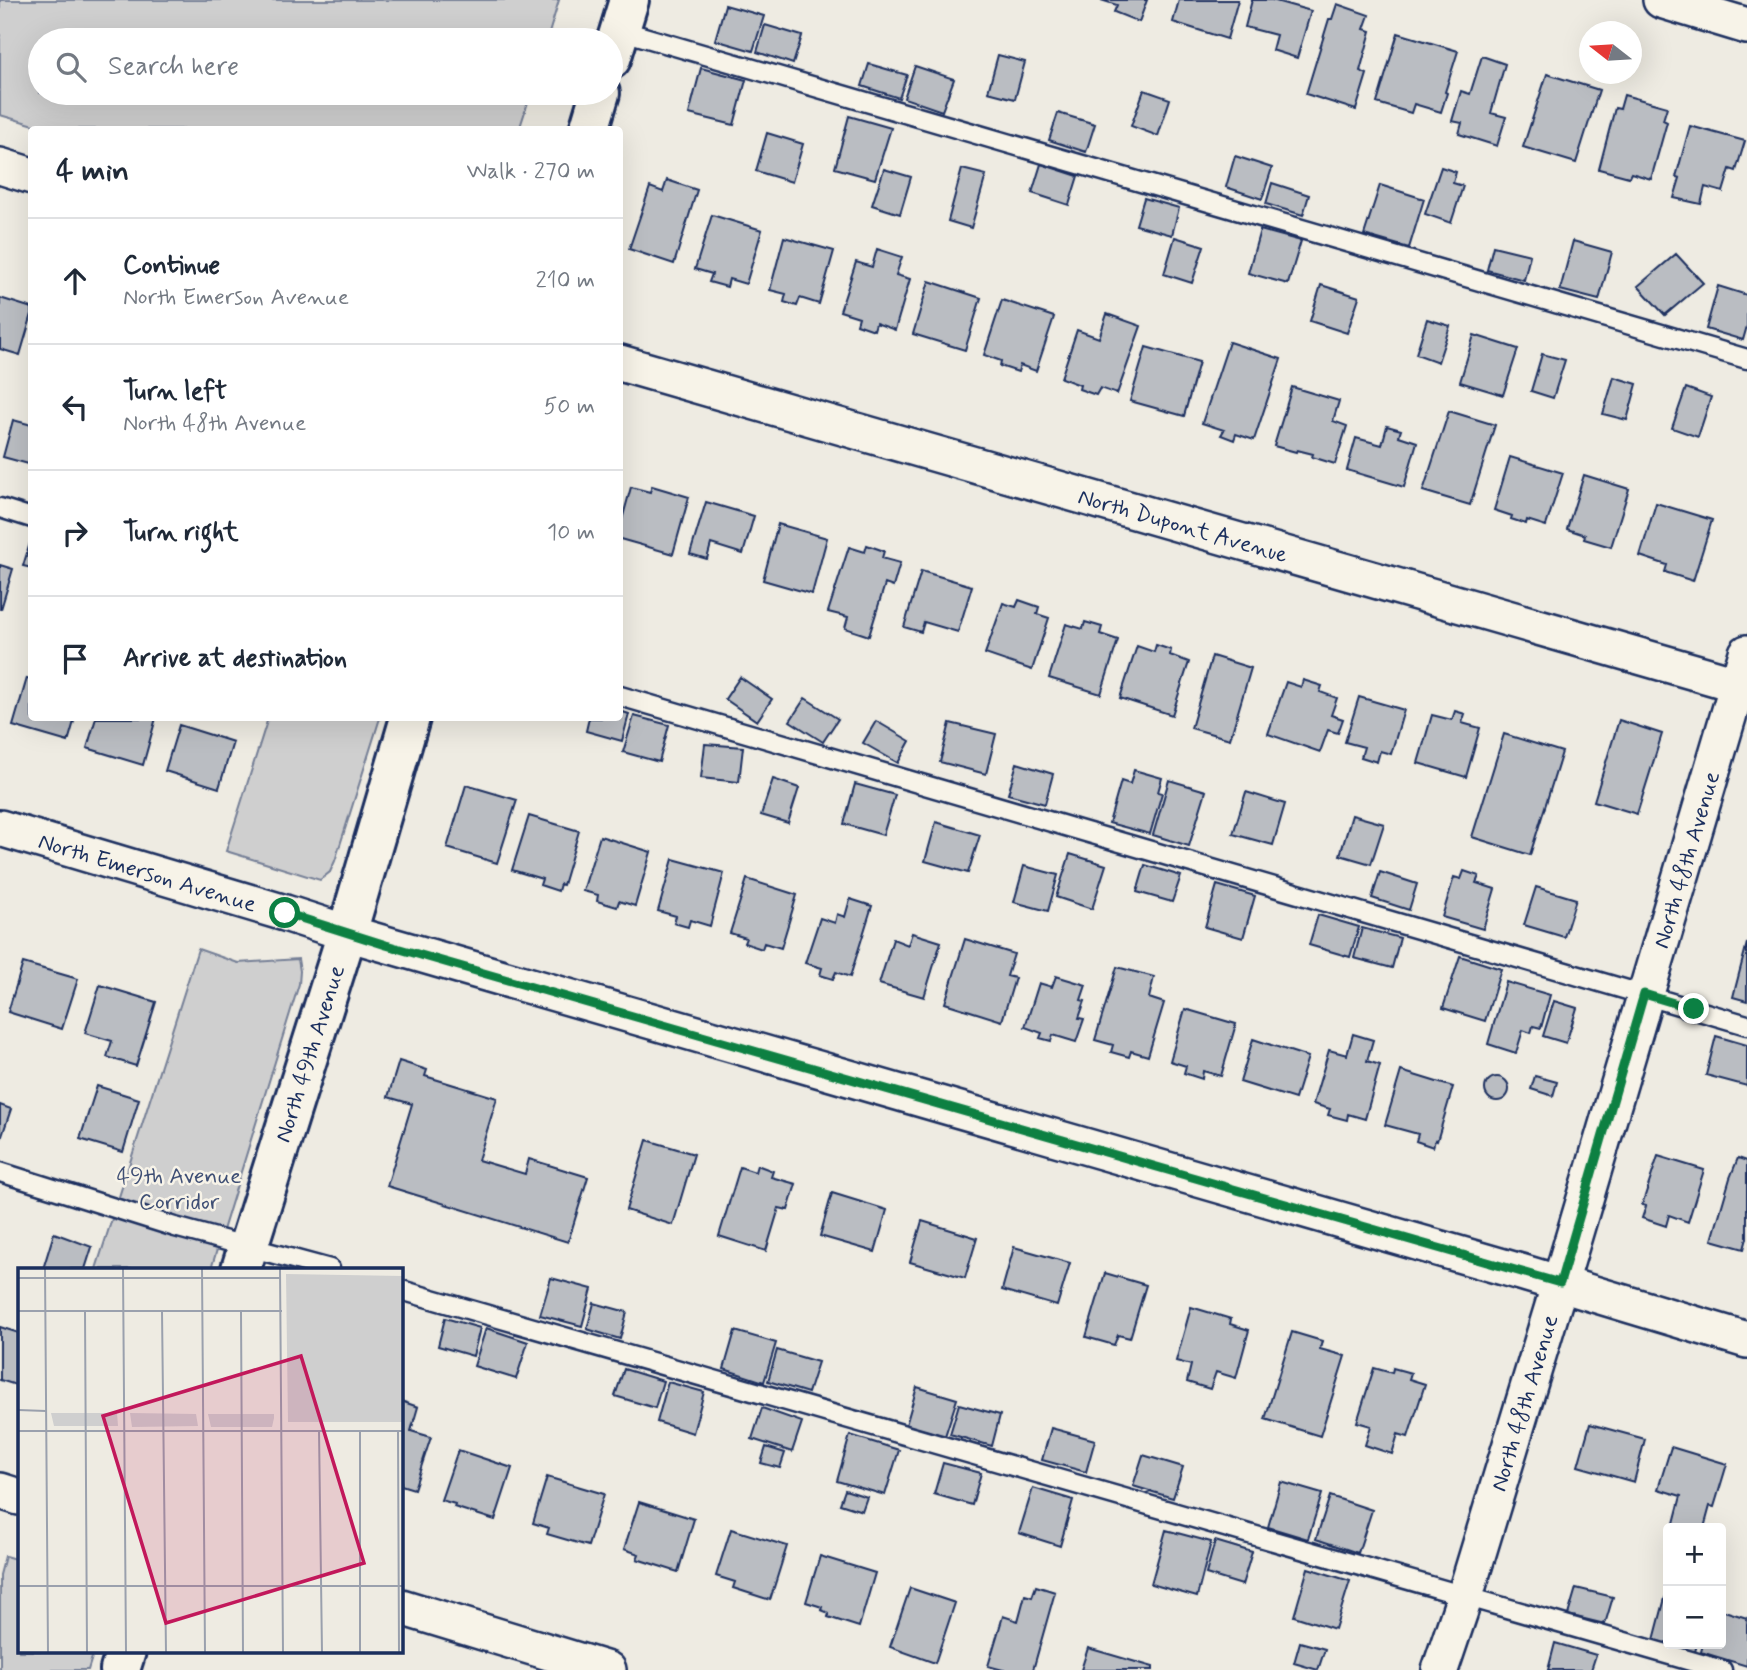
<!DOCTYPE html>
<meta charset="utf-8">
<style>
:root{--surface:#fff;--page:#f2f2f3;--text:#1f2937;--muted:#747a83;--line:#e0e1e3}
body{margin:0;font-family:Mynerve,sans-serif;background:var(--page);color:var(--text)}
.controls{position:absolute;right:21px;bottom:21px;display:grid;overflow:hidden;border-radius:7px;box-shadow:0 7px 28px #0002}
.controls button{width:63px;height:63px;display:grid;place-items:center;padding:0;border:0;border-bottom:2px solid var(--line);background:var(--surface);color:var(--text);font:35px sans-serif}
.compass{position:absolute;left:1579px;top:21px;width:63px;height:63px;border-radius:50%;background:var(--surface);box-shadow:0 7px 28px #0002;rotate:287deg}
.stop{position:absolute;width:21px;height:21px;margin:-16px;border:5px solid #0b8043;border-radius:50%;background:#fff}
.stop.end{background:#0b8043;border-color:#fff;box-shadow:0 2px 7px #0008}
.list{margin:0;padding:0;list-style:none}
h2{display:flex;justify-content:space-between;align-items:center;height:91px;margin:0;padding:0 28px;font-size:30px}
h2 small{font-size:23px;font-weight:400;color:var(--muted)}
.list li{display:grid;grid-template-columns:46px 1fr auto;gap:21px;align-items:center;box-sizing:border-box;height:126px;padding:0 28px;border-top:2px solid var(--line)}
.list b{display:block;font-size:26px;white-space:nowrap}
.list p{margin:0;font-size:23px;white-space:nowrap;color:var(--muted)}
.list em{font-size:23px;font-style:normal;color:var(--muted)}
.icon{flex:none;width:38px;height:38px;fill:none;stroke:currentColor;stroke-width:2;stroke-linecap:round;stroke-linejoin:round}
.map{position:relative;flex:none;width:1747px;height:1670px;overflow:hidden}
.search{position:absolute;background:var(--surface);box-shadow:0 7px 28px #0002;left:28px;top:28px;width:595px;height:77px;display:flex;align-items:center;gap:18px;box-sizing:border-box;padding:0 24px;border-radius:38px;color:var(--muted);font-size:26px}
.panel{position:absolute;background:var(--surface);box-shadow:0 7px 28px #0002;left:28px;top:126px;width:595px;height:595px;border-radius:7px}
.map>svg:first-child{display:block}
</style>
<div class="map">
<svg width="1747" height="1670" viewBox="0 0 1747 1670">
<rect width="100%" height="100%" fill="#eeebe2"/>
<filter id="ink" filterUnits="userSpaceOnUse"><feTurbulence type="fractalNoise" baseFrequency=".0143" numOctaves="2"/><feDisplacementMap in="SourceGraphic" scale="14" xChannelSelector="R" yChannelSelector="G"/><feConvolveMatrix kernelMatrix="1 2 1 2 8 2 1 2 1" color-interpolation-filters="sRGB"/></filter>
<g filter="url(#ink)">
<!-- green -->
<path fill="#cfcfcf" stroke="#757f96" stroke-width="2" d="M0 0H559L547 40H40V93H531L519 130 48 129 0 115Z
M268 718H380L335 861 330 872 320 880 226 851Z
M198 949 238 963 298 959 300 971 299 984 211 1269H96Z
M5 1556 19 1560V1651H94L88 1670H0V1575Z"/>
<!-- building -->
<path fill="#babdc2" stroke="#1b2f5e" stroke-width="2" d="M1101 0H1147L1139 22 1114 12 1117 5Z
M1179 0H1238L1227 39 1173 22Z
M1252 0H1272L1311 11 1297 58 1272 50 1276 35 1245 27Z
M1337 4 1369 15 1364 29 1371 31 1360 71 1367 74 1356 110 1306 94 1329 19H1332Z
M725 5 764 16 753 51 715 40Z
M765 25 802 36 793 64 757 52Z
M1398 33 1458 51 1445 92 1447 93 1441 112 1414 104 1411 113 1377 103Z
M998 55 1025 62 1015 99 988 92Z
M1482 56 1505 64 1491 113 1506 117 1497 146 1459 134 1462 123 1452 121 1461 91 1470 94Z
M869 64 907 75 899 98 862 86Z
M915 66 954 79 942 111 904 98Z
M701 68 746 80 734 125 689 114Z
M1547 74 1599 90 1576 163 1523 147Z
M1144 90 1170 99 1158 136 1131 126Z
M1624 95 1667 107 1663 120 1667 122 1651 179 1631 173 1629 177 1599 169 1615 108 1620 109Z
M1058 113 1095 124 1086 152 1049 140Z
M849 116 891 128 875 179 835 168Z
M1690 126 1745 141 1736 171 1730 169 1723 192 1705 187 1701 204 1674 198 1680 178 1676 177Z
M767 133 803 144 792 182 756 171Z
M1235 156 1272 168 1262 199 1226 187Z
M1041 164 1078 176 1069 205 1032 193Z
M1441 167 1456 172 1453 183 1463 186 1451 223 1425 214Z
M884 169 911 177 900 214 872 205Z
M962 169 986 175 971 228 948 221Z
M667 180 697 190 674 264 629 249 650 187 663 192Z
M1272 183 1309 195 1303 215 1266 204Z
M1380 185 1424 199 1409 248 1364 235Z
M1144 198 1179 208 1172 235 1136 225Z
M712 215 762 230 746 284 729 279 727 287 709 282 712 274 695 269Z
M1260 230 1301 241 1288 284 1248 273Z
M784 237 834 251 819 304 800 298 797 306 784 302 786 294 770 290Z
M1175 237 1204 246 1192 283 1164 274Z
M1573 241 1612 252 1599 300 1560 290Z
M1493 246 1530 255 1524 280 1487 270Z
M877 249 902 257 896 275 910 279 895 330 876 323 874 330 857 324 859 317 840 311 856 262 872 267Z
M1676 254 1703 283 1665 315 1638 286Z
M929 281 981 298 965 350 913 334Z
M1321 285 1359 297 1347 333 1310 321Z
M1718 286 1747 295V326L1743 340 1706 329Z
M0 298 32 308V314L20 355 0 349Z
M1002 300 1054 317 1036 371 1020 365 1018 372 1000 366 1001 361 984 355Z
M1107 314 1141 326 1117 394 1100 388 1096 395 1079 389 1080 385 1061 378 1077 330 1099 338Z
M1427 319 1450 326 1438 362 1416 354Z
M1474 335 1518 349 1503 395 1460 382Z
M1229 342 1281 359 1254 440 1236 434 1234 440 1221 435 1224 430 1202 423Z
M1146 347 1199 362 1184 416 1130 401Z
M1542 354 1565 360 1553 398 1531 391Z
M1614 377 1637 384 1627 420 1603 414Z
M1292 387 1339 401 1333 421 1347 426 1335 464 1312 457 1313 454 1297 450 1296 452 1274 446Z
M1686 388 1711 397 1698 437 1672 428Z
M1449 411 1495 425 1470 505 1423 491Z
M13 420 32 425V465L3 457Z
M1387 426 1401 430 1399 436 1417 442 1404 487 1347 470 1356 438 1382 445Z
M1510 457 1563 473 1546 526 1527 520 1526 524 1511 519 1512 516 1494 510Z
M1584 475 1629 489 1611 547 1584 539 1585 535 1567 529Z
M652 486 689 497 673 554 620 539V527L631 487 650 492Z
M706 502 754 516 743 554 711 544 707 559 690 554Z
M1656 503 1712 520 1693 581 1665 572 1667 565 1640 556Z
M778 524 827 538 812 594 763 580Z
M30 543H32V568L23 566Z
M867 545 884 551 882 558 900 563 893 587 885 584 869 636 845 628 848 617 828 612 849 547 865 552Z
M0 565 13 569 1 609H0Z
M921 571 972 586 958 632 924 622 921 632 904 627Z
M1019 600 1039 607 1037 614 1049 618 1032 670 985 654 1003 603 1016 607Z
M1085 622 1102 627 1100 634 1118 640 1101 694 1049 678 1066 624 1083 629Z
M1156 645 1171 650 1170 655 1189 662 1172 715 1120 698 1137 646 1154 652Z
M1212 656 1251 668 1230 739 1191 728Z
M740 677 772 699 757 721 725 699Z
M27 678 32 680V718H75L68 742 13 726Z
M1303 680 1322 686 1320 692 1337 698 1331 715 1343 719 1338 733 1328 730 1320 752 1268 734 1286 682 1301 687Z
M1359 697 1404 710 1391 754 1380 751 1377 762 1361 757 1364 747 1345 742Z
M805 698 838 719 823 742 790 721Z
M620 711 629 714 622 741 586 731 589 718H620Z
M1455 711 1465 714 1462 723 1480 728 1466 777 1418 763 1432 715 1452 720Z
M634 716 669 725 659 762 623 752Z
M96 718H156L143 765 87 748Z
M1619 720 1662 734 1637 814 1594 801Z
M876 721 910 741 898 763 863 743Z
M950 723 996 734 986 774 940 762Z
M179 725 233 742 219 788 165 771Z
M1504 734 1562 752 1530 855 1472 837Z
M705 744 743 747 739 782 701 778Z
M1017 763 1053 774 1045 804 1008 794Z
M1134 770 1162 778 1158 792 1162 793 1150 834 1109 823 1121 781 1130 784Z
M773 779 799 788 788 823 761 815Z
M1169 780 1206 791 1189 846 1153 835Z
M855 784 895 795 883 835 844 824Z
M466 785 517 800 497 863 447 848Z
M1246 792 1285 804 1273 845 1233 834Z
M1352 815 1384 824 1371 864 1340 855Z
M529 816 579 831 563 885 560 884 558 891 540 885 542 879 512 870Z
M936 822 980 835 968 873 925 861Z
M600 836 651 852 635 906 619 901 617 907 597 901 598 895 583 891Z
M1070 854 1106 865 1092 909 1056 897Z
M673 859 724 873 710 926 690 920 688 927 674 923 676 916 658 911Z
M1145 865 1181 876 1172 902 1137 892Z
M1024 866 1058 875 1048 911 1014 902Z
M1464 871 1479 876 1476 883 1495 889 1483 929 1442 917 1454 877 1461 879Z
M1380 872 1417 884 1409 910 1372 898Z
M747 879 797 895 781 948 764 943 762 949 744 943 746 938 730 933Z
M1217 885 1255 896 1243 938 1205 927Z
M1536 887 1576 899 1564 937 1524 925Z
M850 899 872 906 850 977 836 972 833 979 820 975 822 968 805 963 820 918 835 923 837 914 845 917Z
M1318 915 1359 927 1350 957 1309 945Z
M1362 928 1400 938 1392 968 1354 958Z
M912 933 941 942 924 997 879 984 893 939 908 945Z
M965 939 1014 954 1007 976 1015 978 1002 1021 945 1003Z
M1747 943V1001L1733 997Z
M1460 956 1501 969 1485 1021 1443 1008Z
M23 963 78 979 62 1029 8 1012Z
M1117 967 1154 977 1149 998 1164 1003 1148 1056 1131 1051 1129 1057 1111 1052 1113 1045 1095 1040Z
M1056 976 1086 985 1081 1000 1085 1001 1079 1018 1084 1019 1076 1042 1053 1035 1051 1041 1040 1038 1042 1033 1025 1027 1039 983 1052 987Z
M1506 982 1550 995 1541 1028 1533 1026 1531 1033 1523 1030 1516 1053 1488 1044Z
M100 985 156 1002 136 1066 107 1057 112 1041 85 1033Z
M1554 1001 1577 1008 1566 1043 1543 1036Z
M1185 1009 1236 1024 1221 1076 1203 1071 1202 1079 1184 1073 1186 1066 1170 1061Z
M1353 1034 1373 1040 1367 1061 1380 1065 1365 1119 1348 1114 1347 1120 1328 1115 1330 1109 1313 1104 1329 1050 1347 1055Z
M1716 1036 1747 1045V1086L1706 1075Z
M1253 1039 1308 1057 1295 1099 1240 1082Z
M399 1061 427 1070 425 1076 497 1098 478 1160 525 1174 529 1159 588 1177 568 1242 387 1186 412 1104 388 1097Z
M1401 1071 1453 1087 1437 1141 1435 1140 1433 1147 1416 1141 1418 1134 1385 1125Z
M1535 1076 1557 1082 1553 1096 1531 1089Z
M1485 1089a12 12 0 1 1 24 0a12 12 0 1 1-24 0Z
M97 1086 139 1099 123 1152 80 1139Z
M0 1105 11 1109 0 1142Z
M647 1140 694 1154 673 1225 626 1210Z
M1658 1156 1704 1170 1688 1222 1669 1215 1666 1226 1642 1218 1646 1206 1642 1205Z
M1738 1158 1747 1161V1238L1744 1249 1712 1240 1730 1178Z
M757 1165 773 1171 771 1177 796 1184 788 1210 779 1208 766 1251 719 1236 740 1167 755 1172Z
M832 1193 887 1210 875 1252 820 1236Z
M922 1221 977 1238 965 1278 910 1262Z
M54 1233 92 1247 85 1269H43Z
M1014 1247 1070 1263 1057 1306 1002 1290Z
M1105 1273 1146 1285 1130 1338 1118 1335 1114 1345 1086 1337Z
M551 1278 592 1289 582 1326 540 1315Z
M594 1303 627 1312 620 1339 587 1329Z
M1191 1307 1231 1319 1230 1324 1249 1330 1236 1378 1216 1372 1210 1389 1187 1382 1191 1365 1176 1361Z
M445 1318 480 1328 473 1356 438 1346Z
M0 1327 19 1333V1386L0 1380Z
M486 1328 528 1342 516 1379 474 1366Z
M735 1331 776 1343 764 1382 724 1369Z
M1292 1332 1322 1341 1320 1349 1345 1356 1320 1436 1265 1419Z
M777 1350 818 1362 808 1393 768 1381Z
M1374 1368 1392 1373 1393 1368 1411 1373 1409 1379 1425 1384 1408 1437 1398 1434 1392 1454 1365 1445 1371 1426 1357 1422Z
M624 1369 663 1381 655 1408 615 1396Z
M668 1382 704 1392 693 1433 657 1422Z
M917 1387 957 1399 945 1436 906 1425Z
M401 1401 418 1407 411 1431 431 1437 414 1489 401 1485Z
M959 1404 1000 1415 992 1446 950 1434Z
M762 1408 802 1422 792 1452 752 1439Z
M1590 1424 1645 1439 1634 1482 1578 1466Z
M1051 1428 1095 1440 1086 1472 1042 1460Z
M850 1435 899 1450 885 1495 837 1481Z
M766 1447 785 1453 780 1468 761 1463Z
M1671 1447 1727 1464 1714 1507 1710 1506 1704 1528 1673 1527 1681 1496 1658 1489Z
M458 1450 512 1468 495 1520 454 1507 455 1504 441 1500Z
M1143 1455 1183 1467 1173 1498 1133 1486Z
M943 1463 981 1473 972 1505 934 1494Z
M547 1477 604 1494 588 1546 547 1534 549 1528 533 1523Z
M1281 1482 1322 1494 1308 1539 1268 1527Z
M1033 1488 1073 1500 1060 1546 1019 1533Z
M845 1490 867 1497 862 1511 840 1504Z
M1330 1496 1372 1510 1358 1553 1316 1539Z
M639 1502 694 1519 678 1572 637 1559 639 1554 624 1549Z
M731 1529 787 1546 770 1600 733 1588 735 1582 716 1576Z
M1166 1530 1211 1542 1197 1597 1151 1584Z
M1215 1541 1252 1552 1242 1585 1206 1574Z
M820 1556 875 1573 859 1627 828 1617 829 1613 821 1610 822 1607 806 1602Z
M1308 1568 1350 1581 1335 1629 1294 1616Z
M1036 1586 1055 1592 1033 1670H1003L988 1666 1003 1616 1018 1621 1025 1595 1032 1597Z
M910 1588 955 1603 935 1663 890 1647Z
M1576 1588 1613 1597 1605 1624 1568 1615Z
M1665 1598 1668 1599V1644H1697L1695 1652 1654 1640Z
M1721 1610 1747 1618V1666L1701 1652 1703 1644H1721Z
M1300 1642 1325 1649 1318 1670 1294 1663Z
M1555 1643 1596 1655 1591 1670H1548Z
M1088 1648 1153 1667V1670H1081Z"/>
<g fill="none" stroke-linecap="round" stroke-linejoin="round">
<!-- service casing -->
<g stroke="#1b2f5e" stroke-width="23">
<path id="service" d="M620 30 1747 359
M0 508 32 518
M620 696 1747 1025
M0 1172 175 1227 330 1269
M401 1290 1722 1670"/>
</g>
<!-- minor casing -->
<g stroke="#1b2f5e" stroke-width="40">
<g id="minor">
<path d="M1661 0 1747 26"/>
<path d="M0 166 32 176"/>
<path id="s1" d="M620 363 1747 687"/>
<path id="s2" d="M0 828 285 913 347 933 1524 1273 1747 1340"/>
<path d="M0 1491 19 1497"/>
<path d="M401 1607 608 1670"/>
<path id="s3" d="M1440 1670 1465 1596 1560 1283 1747 653"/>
</g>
</g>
<!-- tertiary casing -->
<g stroke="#1b2f5e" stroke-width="44">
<g id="tertiary">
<path d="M611 59 629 0"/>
<path d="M589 130 600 93"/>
<path id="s4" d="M241 1269 347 933 410 718"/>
<path d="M120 1670 126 1651"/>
</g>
</g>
<!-- service -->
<use href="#service" stroke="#f7f3e8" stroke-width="18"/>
<!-- minor -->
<use href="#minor" stroke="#f7f3e8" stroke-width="35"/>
<!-- tertiary -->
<use href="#tertiary" stroke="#f7f3e8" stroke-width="38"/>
</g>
</g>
<g fill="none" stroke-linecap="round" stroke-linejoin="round" filter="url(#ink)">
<!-- route -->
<path stroke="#0b8043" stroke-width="9" d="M285 913 386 945 1560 1283 1644 994 1694 1009"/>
</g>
<g text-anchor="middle" stroke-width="5" stroke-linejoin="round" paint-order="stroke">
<!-- street labels -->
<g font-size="23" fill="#1b2f5e" stroke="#f7f3e8">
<text dy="8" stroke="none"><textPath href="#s1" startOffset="586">North Dupont Avenue</textPath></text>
<text dy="8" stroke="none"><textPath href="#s3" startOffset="847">North 48th Avenue</textPath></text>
<text dy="8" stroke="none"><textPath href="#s2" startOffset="154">North Emerson Avenue</textPath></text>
<text dy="8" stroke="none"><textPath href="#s4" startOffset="226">North 49th Avenue</textPath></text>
<text dy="8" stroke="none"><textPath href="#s3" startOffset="280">North 48th Avenue</textPath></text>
</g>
<!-- park labels -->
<g font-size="23" fill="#3f4f75" stroke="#f7f3e8">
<text x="179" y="1183">49th Avenue<tspan x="179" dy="26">Corridor</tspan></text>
</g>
</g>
<!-- overview -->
<g transform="translate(18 1268)">
<rect width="385" height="385" fill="#eeebe2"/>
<path d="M268 6 385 8V154H270ZM33 145H99L100 158H36ZM112 145 178 146 180 158 114 159ZM190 146H256V150L254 159H193Z" fill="#cfcfcf"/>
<path fill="none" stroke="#9aa0ad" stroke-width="2" d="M27 0 30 385M105 0 108 385M184 0 187 385M262 0 265 385M0 10H262M0 43H264M67 43 69 385M144 43 148 385M223 43 225 385M0 142 28 143M301 162 304 385M342 162V385M0 163H385M380 163 381 385M0 318H385"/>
<path fill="#c2185b" fill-opacity="0.15" stroke="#c2185b" stroke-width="3.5" d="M283 88 346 295 148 355 85 148Z"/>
<rect width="385" height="385" fill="none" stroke="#1b2f5e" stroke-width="3.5"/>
</g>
</svg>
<div class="controls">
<button>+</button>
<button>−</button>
</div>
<svg class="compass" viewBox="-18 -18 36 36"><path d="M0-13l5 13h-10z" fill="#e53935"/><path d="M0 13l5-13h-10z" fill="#747a83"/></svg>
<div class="stop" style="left:285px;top:913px"></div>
<div class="stop end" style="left:1694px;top:1009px"></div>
<div class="search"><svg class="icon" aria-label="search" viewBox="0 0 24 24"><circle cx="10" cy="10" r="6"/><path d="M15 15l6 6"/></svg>Search here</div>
<section class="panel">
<h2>4 min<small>Walk · 270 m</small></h2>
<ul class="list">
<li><svg class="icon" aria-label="ahead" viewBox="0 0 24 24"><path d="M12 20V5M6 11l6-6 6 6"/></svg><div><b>Continue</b><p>North Emerson Avenue</p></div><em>210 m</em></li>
<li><svg class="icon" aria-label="left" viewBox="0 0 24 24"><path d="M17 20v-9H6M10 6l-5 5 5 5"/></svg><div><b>Turn left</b><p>North 48th Avenue</p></div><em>50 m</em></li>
<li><svg class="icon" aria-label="right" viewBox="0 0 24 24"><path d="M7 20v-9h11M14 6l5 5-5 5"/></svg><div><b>Turn right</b></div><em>10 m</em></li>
<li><svg class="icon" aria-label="arrive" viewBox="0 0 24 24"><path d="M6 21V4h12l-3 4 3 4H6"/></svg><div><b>Arrive at destination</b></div></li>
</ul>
</section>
</div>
